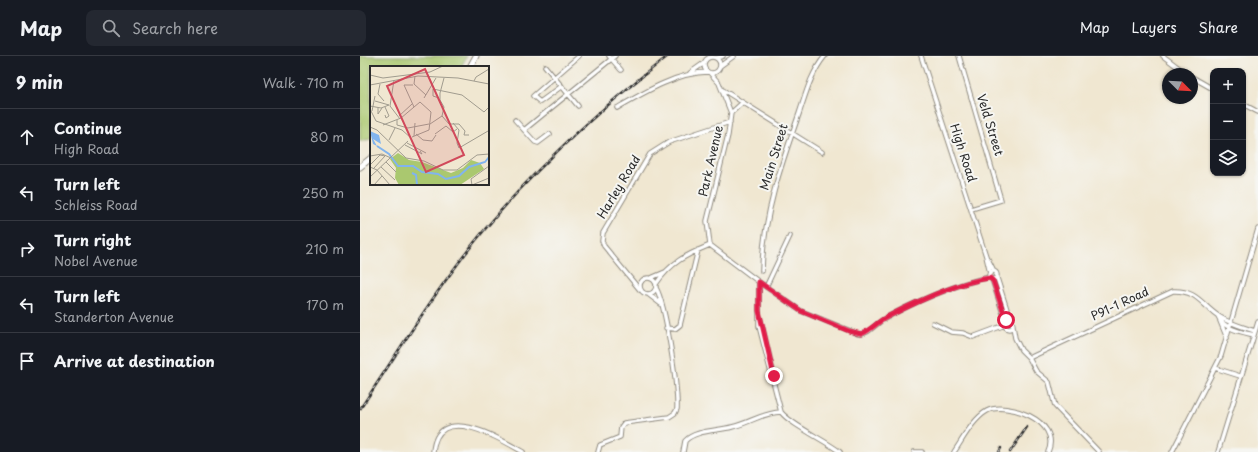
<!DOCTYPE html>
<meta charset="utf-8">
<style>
:root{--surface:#171b24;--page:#242831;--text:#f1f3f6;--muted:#9ea1a6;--line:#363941}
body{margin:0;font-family:"Playpen Sans",sans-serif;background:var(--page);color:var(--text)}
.controls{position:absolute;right:12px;top:12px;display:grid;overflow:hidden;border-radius:8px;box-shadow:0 1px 3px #0004}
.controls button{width:36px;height:36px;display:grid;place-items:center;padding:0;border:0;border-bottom:1px solid var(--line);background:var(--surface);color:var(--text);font:20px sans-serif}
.compass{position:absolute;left:802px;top:12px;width:36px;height:36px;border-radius:50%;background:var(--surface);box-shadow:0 1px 3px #0004;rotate:114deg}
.stop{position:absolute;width:12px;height:12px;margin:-9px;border:3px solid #e11d48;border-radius:50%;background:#fff}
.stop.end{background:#e11d48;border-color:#fff;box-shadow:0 1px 4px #0008}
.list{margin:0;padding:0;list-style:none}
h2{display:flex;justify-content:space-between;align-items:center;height:52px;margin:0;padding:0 16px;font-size:17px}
h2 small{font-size:13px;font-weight:400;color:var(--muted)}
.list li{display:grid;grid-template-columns:26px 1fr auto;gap:12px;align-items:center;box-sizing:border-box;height:56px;padding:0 16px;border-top:1px solid var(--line)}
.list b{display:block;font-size:15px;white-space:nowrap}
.list p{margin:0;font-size:13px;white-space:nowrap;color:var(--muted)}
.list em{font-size:13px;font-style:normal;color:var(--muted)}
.icon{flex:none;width:22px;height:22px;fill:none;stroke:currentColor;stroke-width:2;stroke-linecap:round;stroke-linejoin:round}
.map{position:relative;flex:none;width:898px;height:396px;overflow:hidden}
header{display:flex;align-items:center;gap:24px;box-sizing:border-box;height:56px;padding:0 20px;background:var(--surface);border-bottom:1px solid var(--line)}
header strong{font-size:19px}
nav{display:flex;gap:22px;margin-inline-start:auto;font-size:14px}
.search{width:280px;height:36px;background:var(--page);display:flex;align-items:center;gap:10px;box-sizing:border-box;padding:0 14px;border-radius:8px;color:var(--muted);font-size:15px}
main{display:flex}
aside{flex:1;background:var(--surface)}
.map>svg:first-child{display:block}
</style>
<header>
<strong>Map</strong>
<div class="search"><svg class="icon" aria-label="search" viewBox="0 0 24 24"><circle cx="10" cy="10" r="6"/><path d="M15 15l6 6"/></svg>Search here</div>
<nav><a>Map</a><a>Layers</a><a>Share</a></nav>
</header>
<main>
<aside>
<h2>9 min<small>Walk · 710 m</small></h2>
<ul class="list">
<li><svg class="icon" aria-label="ahead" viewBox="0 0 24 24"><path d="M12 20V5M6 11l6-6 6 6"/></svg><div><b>Continue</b><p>High Road</p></div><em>80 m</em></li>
<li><svg class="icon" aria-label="left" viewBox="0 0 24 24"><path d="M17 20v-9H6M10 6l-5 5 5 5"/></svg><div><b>Turn left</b><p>Schleiss Road</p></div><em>250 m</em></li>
<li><svg class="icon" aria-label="right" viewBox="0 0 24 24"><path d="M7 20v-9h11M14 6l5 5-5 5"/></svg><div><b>Turn right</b><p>Nobel Avenue</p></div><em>210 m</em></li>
<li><svg class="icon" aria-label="left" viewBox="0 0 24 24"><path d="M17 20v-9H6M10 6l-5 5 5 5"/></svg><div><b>Turn left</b><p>Standerton Avenue</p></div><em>170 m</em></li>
<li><svg class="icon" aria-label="arrive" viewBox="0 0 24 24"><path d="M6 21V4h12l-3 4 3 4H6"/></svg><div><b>Arrive at destination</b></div></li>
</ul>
</aside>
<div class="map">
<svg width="898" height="396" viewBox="0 0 898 396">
<rect width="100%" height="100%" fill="#f6f6f2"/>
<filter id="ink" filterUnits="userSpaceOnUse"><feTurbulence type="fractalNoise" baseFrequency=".025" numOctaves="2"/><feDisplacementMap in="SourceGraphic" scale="8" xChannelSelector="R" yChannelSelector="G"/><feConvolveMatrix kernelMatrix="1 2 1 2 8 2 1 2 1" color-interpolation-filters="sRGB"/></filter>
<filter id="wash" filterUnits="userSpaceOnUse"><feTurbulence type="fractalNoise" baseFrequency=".012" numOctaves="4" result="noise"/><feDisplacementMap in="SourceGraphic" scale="16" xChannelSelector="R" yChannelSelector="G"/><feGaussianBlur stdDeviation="0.9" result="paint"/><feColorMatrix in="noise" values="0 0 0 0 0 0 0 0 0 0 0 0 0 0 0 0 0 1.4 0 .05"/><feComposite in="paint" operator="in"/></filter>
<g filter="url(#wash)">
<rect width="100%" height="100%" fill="#f0e7d1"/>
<!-- green -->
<path fill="#aac86f" stroke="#6a7a4d" d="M0 0H107L101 11H11V83L0 85Z"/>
</g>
<g filter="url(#ink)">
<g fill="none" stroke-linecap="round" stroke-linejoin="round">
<!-- street casing -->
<g stroke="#8e897e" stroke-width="5.5">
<path id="street" d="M249 0 261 14
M561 0 626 200 630 217
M599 0 641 144 611 153
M803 0 827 18
M344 9a8 8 0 1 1 16 0a8 8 0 1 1-16 0Z
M356 2 363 0
M185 10 218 50
M360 10 374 0
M330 17 344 7
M832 21 853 33
M202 30 180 46 173 40 219 0
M363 34 462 96
M883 48 898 56
M257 52C283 37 318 16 348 16
M371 57 382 47
M155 64 175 86 178 87 190 78
M164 74 255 0
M350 189 399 226 441 255 498 278C508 279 515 268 524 263 552 247 598 227 630 221
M350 189 347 165 368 79 371 57 359 27 350 17
M628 203 634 215
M402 215C403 160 421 109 439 58 446 37 451 17 465 0
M629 219a4 4 0 1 1 8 0a4 4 0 1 1-8 0Z
M636 219 651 266
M280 230a8 8 0 1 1 16 0a8 8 0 1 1-16 0Z
M291 222 305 216
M632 223 646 267
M399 226V270L421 356C431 369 465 384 480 396
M296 228C311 206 326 199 350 189
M406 231 430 180
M280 234 244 190 242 185 243 177 290 98 309 86 370 66
M288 238 301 248
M858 260C863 273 882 276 894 279
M400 261 413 316
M860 265 867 282
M645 269a4 4 0 1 1 8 0a4 4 0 1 1-8 0Z
M573 267 591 276 603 277 613 281 645 269
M653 270 655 282 661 294 669 302 676 315 689 326 695 350 739 396
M306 272 315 273 320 269 338 194
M669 302 813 235C838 234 842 250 860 261 871 268 883 271 895 275
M855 312 880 320
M73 396C77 345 139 382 163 396
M238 396 240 389 260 381 261 371 264 367 309 361 315 357 317 353C318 332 306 249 296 232
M323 396 325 385C335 374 358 375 372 371 390 367 401 357 421 356
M554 396H562
M594 396C603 383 613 363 627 355 645 345 702 364 688 396
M812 396 861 300 898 173
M858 396 898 266"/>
</g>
<!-- secondary casing -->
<g stroke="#8e897e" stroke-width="7">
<path id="secondary" d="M110 11 116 0
M0 111 11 102"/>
</g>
<!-- street -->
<use href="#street" stroke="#fff" stroke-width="3.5"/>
<!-- secondary -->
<use href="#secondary" stroke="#fff" stroke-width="5"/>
<!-- rail casing -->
<g stroke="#2b2b2b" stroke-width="2.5">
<path id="rail" d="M0 353C41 292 79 228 126 172 180 107 242 51 308 0
M639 396 641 392
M650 396 667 371"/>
</g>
<!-- rail -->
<use href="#rail" stroke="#f6f6f2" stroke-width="1" stroke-dasharray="3" stroke-linecap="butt"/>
</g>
</g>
<g fill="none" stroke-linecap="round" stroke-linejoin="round" filter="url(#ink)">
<!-- route -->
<path stroke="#e11d48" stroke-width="5" d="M414 320 399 255V226L441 255 489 275 501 278C511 274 517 266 527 261 556 246 597 226 630 222L633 225 646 264"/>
</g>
<g text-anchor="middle" stroke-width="4" stroke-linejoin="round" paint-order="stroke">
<!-- street labels -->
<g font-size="12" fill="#2b2b2b" stroke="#f6f6f2">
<text transform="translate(630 69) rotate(73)" y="4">Veld Street</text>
<text transform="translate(603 97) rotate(72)" y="4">High Road</text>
<text transform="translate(414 101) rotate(-73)" y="4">Main Street</text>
<text transform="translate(351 105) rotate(-77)" y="4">Park Avenue</text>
<text transform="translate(259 131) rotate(-59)" y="4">Harley Road</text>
<text transform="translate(760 248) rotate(-25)" y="4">P91-1 Road</text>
</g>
</g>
<!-- overview -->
<g transform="translate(10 10)">
<rect width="119" height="119" fill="#f0e7d1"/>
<path d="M28 87 39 94 52 96 81 107 93 102 101 94 110 97 114 103 90 119H29L25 112 26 102 20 93Z" fill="#aac86f"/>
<path d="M0 65 9 69 11 78 3 73 7 80 3 78Z" fill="#81b4ee"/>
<path fill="none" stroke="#81b4ee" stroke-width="2" d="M7 80 19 88 28 100H43L52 106 68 108 76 113 89 110 99 101 115 96 119 91M42 107 46 109 47 119"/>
<path fill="none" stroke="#a19c8f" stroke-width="1" d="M0 9 13 12 37 9M37 9 60 6 73 0M45 10 44 18 56 29M104 15 106 11 119 3M10 18 8 28 14 35M0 19 48 10 88 12 119 18M43 19H34L44 41M54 32 66 12M69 32 63 30V23L92 29 114 46 119 41M50 36 61 46 59 64M0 40 11 42 19 39 5 35M20 40 24 14M20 40 30 53M8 42V48L12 42M0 43 6 55 32 64 41 72M2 45 5 30M15 49 16 52 19 50 15 41M29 50 42 38M72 50 79 58H89L95 65 94 69H99M27 54V59L38 62 59 58M83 57 89 64 87 77 89 82 118 65M60 58 72 50 74 41 70 34V27L74 12M13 59 31 52 50 36M0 61 7 64 36 92 54 95 73 104H87L107 89 119 88M46 68 53 74 62 75 66 69M65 68 76 60 83 66 87 63M44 70 45 57M42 71 59 64M19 74 25 62M37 77 56 87M35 79 52 88 50 85M0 90 12 88 21 92M16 96 26 106M0 99 10 89 15 90M0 101 7 104 20 119M11 101 25 114M4 102 15 90M0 111 38 75M4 119 12 110M102 119 101 113 119 100M102 119 119 112"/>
<path fill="#d1495b" fill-opacity="0.15" stroke="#d1495b" stroke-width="2" d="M55 3 94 89 56 106 17 20Z"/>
<rect width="119" height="119" fill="none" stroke="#2b2b2b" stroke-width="2"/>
</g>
</svg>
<div class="controls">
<button>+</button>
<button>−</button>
<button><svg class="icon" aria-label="layers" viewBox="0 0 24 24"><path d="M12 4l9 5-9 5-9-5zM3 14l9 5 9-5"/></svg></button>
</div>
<svg class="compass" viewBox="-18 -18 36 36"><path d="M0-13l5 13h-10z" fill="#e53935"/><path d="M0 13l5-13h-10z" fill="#9ea1a6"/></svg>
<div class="stop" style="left:646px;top:264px"></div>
<div class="stop end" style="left:414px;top:320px"></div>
</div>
</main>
